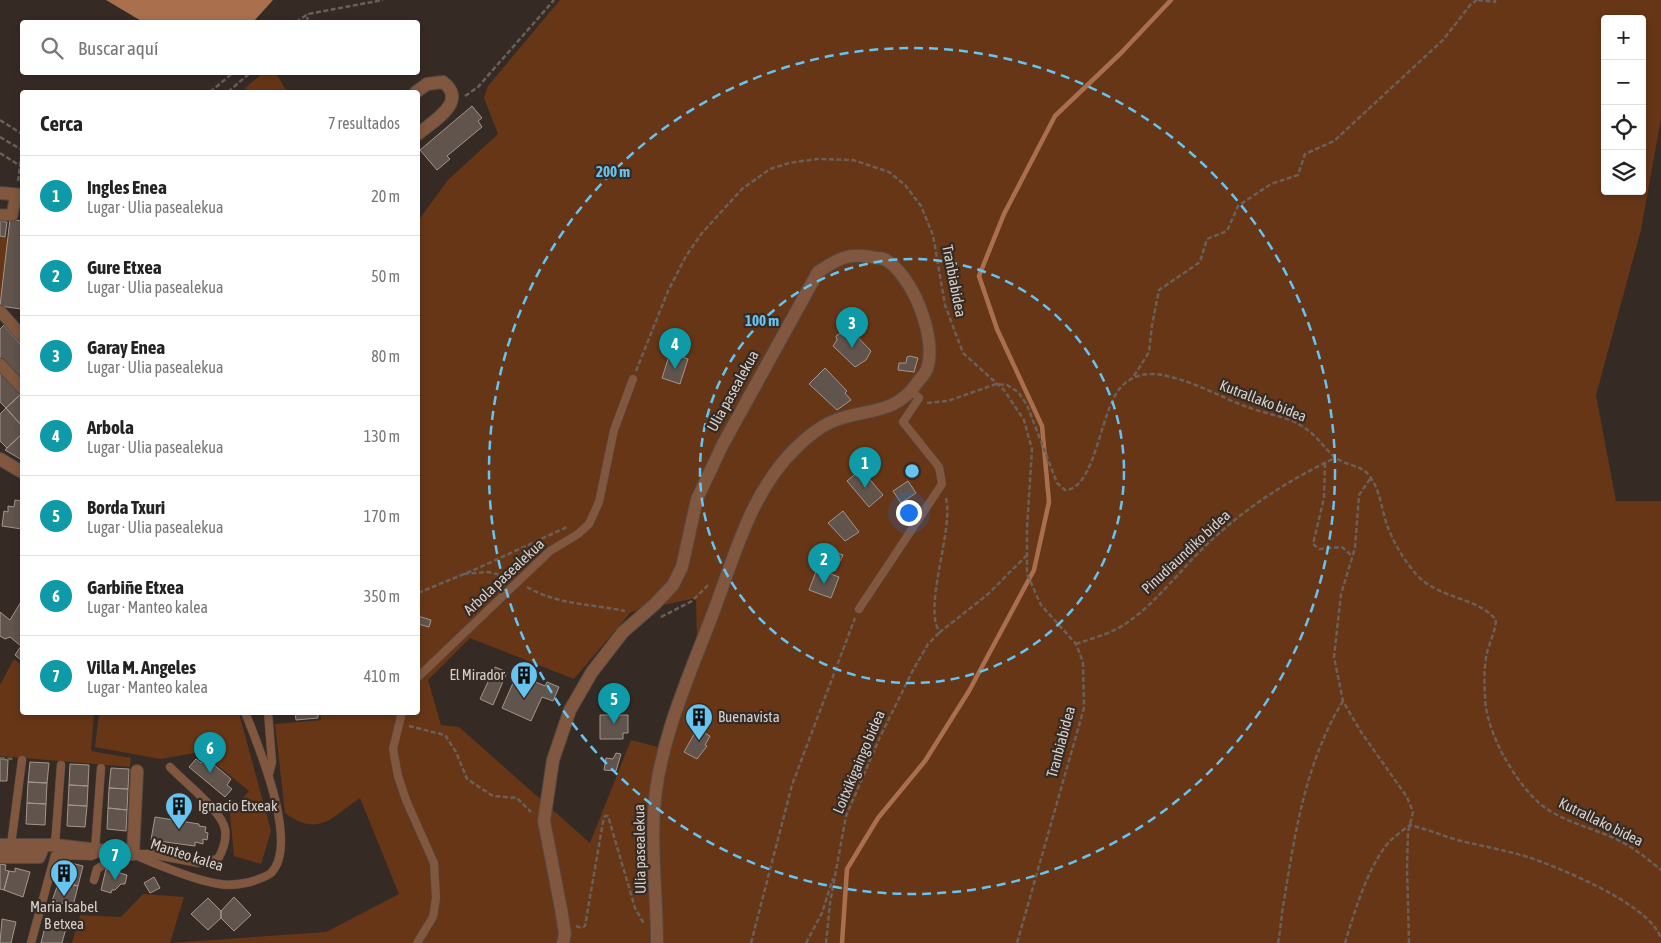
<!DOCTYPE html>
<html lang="es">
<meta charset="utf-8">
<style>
:root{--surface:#fff;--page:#f2f2f2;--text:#222;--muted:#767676;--line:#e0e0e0;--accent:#db2777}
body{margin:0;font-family:"Asap Condensed",sans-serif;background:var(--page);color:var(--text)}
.controls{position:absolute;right:15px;top:15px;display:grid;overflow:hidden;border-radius:5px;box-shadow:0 2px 8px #0003}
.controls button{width:45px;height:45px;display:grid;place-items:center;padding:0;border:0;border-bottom:1px solid var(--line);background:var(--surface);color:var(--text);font:25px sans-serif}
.you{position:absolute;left:908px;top:512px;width:18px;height:18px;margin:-12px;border:4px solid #fff;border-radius:50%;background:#1a73e8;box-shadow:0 0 0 8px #1a73e833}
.badge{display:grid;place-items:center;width:32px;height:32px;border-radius:50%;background:var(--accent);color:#fff;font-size:16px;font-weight:700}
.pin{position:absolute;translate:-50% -41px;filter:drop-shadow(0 1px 2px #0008)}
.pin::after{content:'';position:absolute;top:26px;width:18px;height:15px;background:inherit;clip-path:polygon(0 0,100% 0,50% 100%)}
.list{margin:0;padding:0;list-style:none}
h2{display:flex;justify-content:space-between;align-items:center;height:65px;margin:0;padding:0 20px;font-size:21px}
h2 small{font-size:16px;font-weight:400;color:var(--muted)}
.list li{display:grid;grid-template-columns:32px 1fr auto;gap:15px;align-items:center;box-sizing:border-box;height:80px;padding:0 20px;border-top:1px solid var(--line)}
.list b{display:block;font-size:19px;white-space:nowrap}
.list p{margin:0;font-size:16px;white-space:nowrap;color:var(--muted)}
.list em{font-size:16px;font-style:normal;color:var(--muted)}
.icon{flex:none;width:28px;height:28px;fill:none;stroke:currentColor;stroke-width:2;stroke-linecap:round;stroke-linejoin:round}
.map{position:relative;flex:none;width:1661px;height:943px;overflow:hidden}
.search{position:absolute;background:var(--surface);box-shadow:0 2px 8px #0003;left:20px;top:20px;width:400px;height:55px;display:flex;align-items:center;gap:12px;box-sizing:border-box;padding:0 18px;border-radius:5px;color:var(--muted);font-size:19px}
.panel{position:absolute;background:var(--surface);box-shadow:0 2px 8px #0003;left:20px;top:90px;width:400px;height:625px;border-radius:5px}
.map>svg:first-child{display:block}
</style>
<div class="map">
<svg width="1661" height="943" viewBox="0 0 1661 943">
<rect width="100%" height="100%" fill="#362b24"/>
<!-- green -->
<path fill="#663617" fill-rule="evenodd" d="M560 0H1661V118L1641 230 1596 395 1616 501H1661V943H72L80 915 121 917 143 894 184 897 170 943 326 932 399 894 360 798C332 817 319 838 285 813L275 724 321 720 320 713 418 712V221L448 180 498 134 484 98 488 86ZM1605 19H1642V191H1605ZM696 598 697 642 704 648 669 750 631 740 590 843 459 727 441 725 428 680 470 638 574 679 631 612Z
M263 73H276L287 92H248L245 88Z
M0 236 8 238 0 306Z
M14 659 22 665V712L94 713 91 751 131 758 130 767 0 756V685Z
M134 713H239L271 831 261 864 234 856 230 813 249 791 201 752 160 759 95 747 99 713Z"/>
<!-- water -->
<path fill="#aa704e" d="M106 0H273L253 22H143Z"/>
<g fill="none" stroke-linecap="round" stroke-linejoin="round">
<!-- stream -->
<path stroke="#aa704e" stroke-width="4.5" d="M842 943 847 869 878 818 925 761 969 691 1034 570 1049 502 1042 426 997 329 979 276 1004 214 1055 116 1121 53 1171 0"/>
</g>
<!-- building -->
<path fill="#61544c" stroke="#a4958d" d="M472 106 482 118 478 121 482 127 447 156 450 159 437 170 420 150Z
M10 219 22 221 21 309 0 306Z
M0 221 7 222 5 237 0 236Z
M4 325 22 346V384L0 360V329Z
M849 328 871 351 866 360 855 367 833 346 837 340 836 336Z
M670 353 688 359 680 384 662 378Z
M910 356 918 358 914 372 898 370 899 363H906L907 357Z
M825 368 847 391 845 393 851 400 837 410 809 384Z
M0 372 21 394 6 408 0 402Z
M21 394 22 396V426L6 408Z
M6 408 22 426V434L7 448 0 441V414Z
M22 434V460L5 450Z
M861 469 883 495 869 507 847 481Z
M908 481 916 493 901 503 893 491Z
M15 500 22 501V529L2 526 4 511 8 512V506L14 507Z
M843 511 859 532 845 541 828 523Z
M832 551 843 555 835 571 822 566Z
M817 569 839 577 831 598 809 590Z
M22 600V661L15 655 21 646 10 637 5 639 0 636V612L10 620Z
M418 616 431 620 429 627 418 624Z
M495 667 507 672 493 705 480 699Z
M517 674 545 686 547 682 559 687 553 701 542 697 531 721 502 708Z
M295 712H318V718L296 720Z
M600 715H628V733H623V739H600Z
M697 729 710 736 705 745 707 746 697 759 684 752Z
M616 753 621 754 616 771 604 770 606 758 613 759Z
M206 758 231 779 227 785 232 789 225 797 189 767 196 759 201 763Z
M0 759 8 760 7 781H0Z
M30 762 49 763 47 783 28 782Z
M70 764 89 765 88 786 69 785Z
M111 768 129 769 128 789 109 788Z
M28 782 47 783 46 804 27 803Z
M69 785 88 786 87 806 68 805Z
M109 788 128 789 127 810 108 808Z
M27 803 46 804 45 825 26 824Z
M68 805 87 806 85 827 67 826Z
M108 808 127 810 126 831 107 829Z
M155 817 199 824V826L206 827 205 832 208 833 207 840 203 839V844L195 842V846L151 840Z
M63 861 83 866 78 886 59 881Z
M0 864 6 865 5 870 9 871 4 890 0 889Z
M15 868 30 872 23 897 4 890 9 871 15 872Z
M106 869 127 875 125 884H121L115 890H112L111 893 101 890Z
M154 877 160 888 150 893 144 883Z
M59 881 78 886 73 906 52 901Z
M234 897 251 915 234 931 221 918V911Z
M208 898 221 911V918L208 930 191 914Z
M2 919 16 922 11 943H0Z
M46 923 66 928 62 943H41Z"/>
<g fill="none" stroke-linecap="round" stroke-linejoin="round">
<!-- service casing -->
<g stroke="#534942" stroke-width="9">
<path id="service" d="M859 609 942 484 939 467 903 422 919 398 912 391
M418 677 550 551 578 534 589 524 599 502 614 430 633 379
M268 712 272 762 269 774
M402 712 393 749 398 776 406 800 434 863 436 898 433 917 417 943
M11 845 22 760
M55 845 61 765
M95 850 101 768
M133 854C155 864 197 881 220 884 230 886 240 884 250 882 256 880 266 877 271 873 300 844 258 745 245 712
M135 854H150L199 863 218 859C223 850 227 840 225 829 221 810 184 782 170 767
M94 880 97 869 105 864 119 863 133 854
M31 943 55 855 91 856 101 852"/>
</g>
<!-- pedestrian casing -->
<g stroke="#534942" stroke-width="13">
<path id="pedestrian" d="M0 215H12L16 195
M0 311 22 336
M0 364 22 388"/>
</g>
<!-- minor casing -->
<g stroke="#534942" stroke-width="14">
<path id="minor" d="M416 92 427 84 443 82C469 102 432 122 418 134
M0 193 22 195
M0 459 22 472
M0 845H55L133 854 137 771
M0 857H39L44 845
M563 943 565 934 561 909 544 821 553 760 570 710 592 672 623 632 655 604 673 585 682 567 697 499 723 444 818 272C838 259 846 253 871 257 875 258 881 258 884 259 912 273 938 339 927 369 925 374 920 379 917 383 895 416 863 408 831 422 818 428 806 438 796 448 749 493 733 562 710 621 687 681 658 745 654 811 651 854 657 899 657 943"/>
</g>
<!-- path -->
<path stroke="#696059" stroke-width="2.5" stroke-dasharray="5 2.5" stroke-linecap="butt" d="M1478 0 1495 2V0
M296 22 308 14 383 0
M307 22 308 14
M210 92 234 72
M228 92 251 72
M465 96 478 87 554 0
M0 120 22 134
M0 137 22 150
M0 153 22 167
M18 181 22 150
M636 371 668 291 686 256 702 233 742 189 770 169 789 163 817 159 853 160 889 172 905 185 921 206 933 235 945 305 963 353 1004 390 1024 420 1032 449 1027 528V574L1041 605 1076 644 1083 662 1084 708 1017 943
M1134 376 1149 352 1152 325 1159 290 1200 262 1207 239 1227 231 1238 206 1271 184 1298 175 1305 154 1334 141 1443 40 1471 4 1477 0
M927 403 948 401 996 384 1007 385 1018 392 1027 405 1057 483 1065 490C1097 489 1100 405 1123 385 1132 377 1141 374 1154 374 1187 377 1219 397 1250 408 1266 414 1286 416 1300 425 1318 435 1322 447 1336 458 1345 465 1359 465 1367 473 1380 487 1381 508 1387 525 1393 542 1404 560 1416 574 1438 599 1478 597 1496 620 1495 632 1491 639 1488 649 1484 662 1484 682 1485 695 1485 715 1493 735 1502 753 1513 773 1528 796 1547 809 1570 824 1596 829 1620 841 1635 849 1648 859 1661 870
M1325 463 1324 498 1313 544 1319 549 1342 547 1352 556
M1370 479 1359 495 1355 548 1341 594 1334 657 1343 701 1361 732 1407 797 1413 812 1408 832 1407 868 1409 943
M946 498C954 530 922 610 940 632L987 595 1026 556
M464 574 488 572 509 577
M527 587C558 605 592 604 625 611
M418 593 476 569 567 527
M661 617 692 601 708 585
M1076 644C1093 638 1113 633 1128 622 1160 600 1186 562 1215 537 1251 504 1291 479 1335 458
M409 726 445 735 456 752 467 779 493 796 517 798 531 812
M0 758 13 759
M576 926 581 928 585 926 603 822 605 816H608L635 908 644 924
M751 943 792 785 855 618
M806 943 822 913 833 878
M826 943 830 903 846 816 880 737 912 672 928 644 940 632
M1278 943C1281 929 1281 915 1284 901 1295 832 1306 761 1343 701
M1345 943C1354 913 1368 866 1389 842 1395 836 1403 830 1410 825 1426 829 1441 835 1457 840 1481 846 1505 850 1528 857 1560 868 1652 905 1661 939"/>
<!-- service -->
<use href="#service" stroke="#81573f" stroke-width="8"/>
<!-- pedestrian -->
<use href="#pedestrian" stroke="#81573f" stroke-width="11"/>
<!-- minor -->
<use href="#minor" stroke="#81573f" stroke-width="12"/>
</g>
<!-- distance rings -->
<g fill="none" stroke="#67c4f0" stroke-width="2.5" stroke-dasharray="9 6">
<circle cx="912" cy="471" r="212"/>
<circle cx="912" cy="471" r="423"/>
</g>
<!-- icons -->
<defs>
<g id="building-pin" transform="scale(1.4375)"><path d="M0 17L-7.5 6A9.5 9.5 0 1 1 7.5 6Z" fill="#67c4f0" stroke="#362b24"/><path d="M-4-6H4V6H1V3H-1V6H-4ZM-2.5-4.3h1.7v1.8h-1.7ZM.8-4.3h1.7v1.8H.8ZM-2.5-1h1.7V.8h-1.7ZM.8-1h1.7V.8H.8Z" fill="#111"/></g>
</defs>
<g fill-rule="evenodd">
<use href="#building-pin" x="524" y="675"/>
<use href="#building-pin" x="699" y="717"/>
<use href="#building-pin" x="179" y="806"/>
<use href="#building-pin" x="64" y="873"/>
</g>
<g text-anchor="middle" stroke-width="4.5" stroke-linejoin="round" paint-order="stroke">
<!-- street labels -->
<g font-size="15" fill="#d7d0cb" stroke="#362b24">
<text transform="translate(954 281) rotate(79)" y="5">Tranbiabidea</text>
<text transform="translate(733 391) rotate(-61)" y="5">Ulia pasealekua</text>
<text transform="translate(1263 401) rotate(21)" y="5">Kutrallako bidea</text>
<text transform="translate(1186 552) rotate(-43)" y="5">Pinudiaundiko bidea</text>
<text transform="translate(504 577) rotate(-43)" y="5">Arbola pasealekua</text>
<text transform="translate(1061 742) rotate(-75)" y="5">Tranbiabidea</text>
<text transform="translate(859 762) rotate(-67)" y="5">Loitxikigaingo bidea</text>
<text transform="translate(1601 822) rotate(26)" y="5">Kutrallako bidea</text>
<text transform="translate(640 849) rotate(-91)" y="5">Ulia pasealekua</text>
<text transform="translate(187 855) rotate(18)" y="5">Manteo kalea</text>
</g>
<!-- poi labels -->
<g font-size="15" fill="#d7d0cb" stroke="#362b24" text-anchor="start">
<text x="505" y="680" text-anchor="end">El Mirador</text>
<text x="718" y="722">Buenavista</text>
<text x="198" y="811">Ignacio Etxeak</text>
<text x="64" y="912" text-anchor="middle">Maria Isabel<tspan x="64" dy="17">B etxea</tspan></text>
</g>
</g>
<circle cx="912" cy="471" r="8" fill="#67c4f0" stroke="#362b24" stroke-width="2.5"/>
<g font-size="15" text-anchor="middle" font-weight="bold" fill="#67c4f0" stroke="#362b24" stroke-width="4.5" stroke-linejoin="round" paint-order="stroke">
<text x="613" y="177">200 m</text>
<text x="762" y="326">100 m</text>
</g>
</svg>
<div class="controls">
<button>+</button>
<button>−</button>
<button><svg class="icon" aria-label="locate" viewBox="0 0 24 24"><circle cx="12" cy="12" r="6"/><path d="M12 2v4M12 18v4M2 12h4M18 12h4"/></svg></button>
<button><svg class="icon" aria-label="layers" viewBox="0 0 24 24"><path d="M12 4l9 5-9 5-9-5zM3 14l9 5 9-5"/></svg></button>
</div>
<div class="you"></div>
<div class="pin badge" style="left:865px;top:488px;background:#0f9aa8">1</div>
<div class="pin badge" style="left:824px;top:584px;background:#0f9aa8">2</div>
<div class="pin badge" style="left:852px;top:348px;background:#0f9aa8">3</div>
<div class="pin badge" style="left:675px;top:369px;background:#0f9aa8">4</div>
<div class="pin badge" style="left:614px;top:724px;background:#0f9aa8">5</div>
<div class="pin badge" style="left:210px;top:773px;background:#0f9aa8">6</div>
<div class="pin badge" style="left:115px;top:880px;background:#0f9aa8">7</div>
<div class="search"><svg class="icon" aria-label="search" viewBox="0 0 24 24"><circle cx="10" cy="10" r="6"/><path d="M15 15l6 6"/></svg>Buscar aquí</div>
<section class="panel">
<h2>Cerca<small>7 resultados</small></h2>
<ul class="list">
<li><span class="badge" style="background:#0f9aa8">1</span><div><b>Ingles Enea</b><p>Lugar · Ulia pasealekua</p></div><em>20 m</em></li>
<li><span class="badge" style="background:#0f9aa8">2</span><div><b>Gure Etxea</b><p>Lugar · Ulia pasealekua</p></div><em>50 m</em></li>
<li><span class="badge" style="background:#0f9aa8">3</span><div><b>Garay Enea</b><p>Lugar · Ulia pasealekua</p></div><em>80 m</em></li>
<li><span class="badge" style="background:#0f9aa8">4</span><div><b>Arbola</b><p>Lugar · Ulia pasealekua</p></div><em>130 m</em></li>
<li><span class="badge" style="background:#0f9aa8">5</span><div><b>Borda Txuri</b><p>Lugar · Ulia pasealekua</p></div><em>170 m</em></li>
<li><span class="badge" style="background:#0f9aa8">6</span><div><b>Garbiñe Etxea</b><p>Lugar · Manteo kalea</p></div><em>350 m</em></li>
<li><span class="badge" style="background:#0f9aa8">7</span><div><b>Villa M. Angeles</b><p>Lugar · Manteo kalea</p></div><em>410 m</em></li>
</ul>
</section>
</div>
